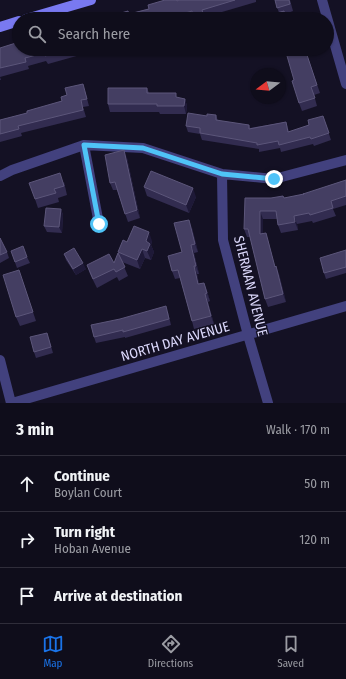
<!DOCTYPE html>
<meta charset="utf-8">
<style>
:root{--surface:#0f0d1b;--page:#181624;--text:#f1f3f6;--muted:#9b9ca3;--line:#2f2d3a;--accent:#1a73e8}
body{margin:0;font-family:"Fira Sans Condensed",sans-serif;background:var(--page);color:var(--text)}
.compass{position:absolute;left:250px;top:68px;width:36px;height:36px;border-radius:50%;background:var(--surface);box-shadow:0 1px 3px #0004;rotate:254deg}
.stop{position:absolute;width:12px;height:12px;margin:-9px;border:3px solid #4fc3f7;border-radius:50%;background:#fff}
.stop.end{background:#4fc3f7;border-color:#fff;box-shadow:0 1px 4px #0008}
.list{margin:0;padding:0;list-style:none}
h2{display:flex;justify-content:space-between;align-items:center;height:52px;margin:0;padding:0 16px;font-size:17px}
h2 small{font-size:13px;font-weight:400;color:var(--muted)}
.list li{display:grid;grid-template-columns:26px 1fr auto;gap:12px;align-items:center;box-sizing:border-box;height:56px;padding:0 16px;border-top:1px solid var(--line)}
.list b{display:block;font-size:15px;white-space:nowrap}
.list p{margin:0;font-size:13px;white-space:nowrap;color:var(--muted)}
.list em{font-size:13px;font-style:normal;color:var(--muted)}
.icon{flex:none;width:22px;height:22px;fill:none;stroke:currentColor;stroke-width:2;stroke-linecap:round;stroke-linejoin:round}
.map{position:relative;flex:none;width:346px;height:403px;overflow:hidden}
.search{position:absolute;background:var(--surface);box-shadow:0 1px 3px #0004;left:12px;right:12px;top:12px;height:44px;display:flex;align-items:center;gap:10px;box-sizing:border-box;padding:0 14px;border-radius:22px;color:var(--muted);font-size:15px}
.sheet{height:220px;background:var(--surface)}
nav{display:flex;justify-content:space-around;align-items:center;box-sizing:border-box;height:56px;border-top:1px solid var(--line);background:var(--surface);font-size:11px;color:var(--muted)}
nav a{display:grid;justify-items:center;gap:2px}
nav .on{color:var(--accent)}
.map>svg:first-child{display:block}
</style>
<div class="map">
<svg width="346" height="403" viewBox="0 0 346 403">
<rect width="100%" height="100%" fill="#141124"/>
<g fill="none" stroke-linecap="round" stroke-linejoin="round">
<!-- street -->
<path stroke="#42417e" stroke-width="10" d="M322 0 346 84
M84 145 99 224
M222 174 223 240 248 335 268 403
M0 176 12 170 84 145 143 148 222 174 274 179 346 160
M0 360 11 403
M12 403 346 306"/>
<!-- secondary -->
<path stroke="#7979f1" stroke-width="10" d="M26 19 91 0
M0 27 19 21"/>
</g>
<!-- wall -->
<path fill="#322c50" d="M179 0H256V2L205 17 193 19H101L129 14Z
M275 0H290L293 11 285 14 287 19 279 13Z
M0 48 19 49H98V50L48 64 46 61 28 66 29 69 0 77 1 80H0Z
M305 49 320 93 314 95 317 106 302 111 299 103 294 80Z
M147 88 149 93 185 99 187 106 186 114H160L159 112H110L108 104Z
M85 91 89 106 83 107 86 117 21 133 22 136 0 142V120L27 113 62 101Z
M216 115 218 121 249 125 250 128 286 122 289 132 309 125 323 116 331 140 314 146 313 144 281 152 280 148 259 152V149L202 140 200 134 188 132 186 126 207 116Z
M127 158 140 218 128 222 117 190H113L110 183Z
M346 180V205L333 209 336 216 313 223 312 221 297 224 298 230 281 233 278 225 277 219H263V233L268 240 275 267 279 274 286 302 268 307 265 299 250 237H247L244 229 271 198H284L304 194Z
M64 182 67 195 58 198 59 202 38 208 35 199Z
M144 187 196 197 189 213 147 196Z
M61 209 63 215 62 233 47 232 44 226Z
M192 228 198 252 194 253 199 274H197L199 284 204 283 207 291 210 301 208 302 214 324 194 329 192 321 180 278 175 279 172 271 182 252Z
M0 238 7 252 9 258 0 263Z
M152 241 151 245 154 252 151 260 145 258 140 269 122 262 128 276 119 281 117 277 97 288 90 274 87 265 114 263 119 256 118 252 127 242Z
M346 250V273L326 279 324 273Z
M11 251 27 257 30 263 17 268Z
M64 254 86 269 76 275 66 260Z
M22 279 36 321 20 326 16 317Z
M168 312 171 325 125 338V337L96 343 94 337Z
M49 339 53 353 36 358 34 352Z"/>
<!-- shaded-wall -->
<path fill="#1e1937" d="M185 99 187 106 186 114 184 106Z
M286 122 288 128 290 139 288 132Z
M124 150 127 158 140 218 137 210Z
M193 188 196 197 189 213 186 205Z
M61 209 63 215 62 233 59 227Z
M260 211 263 219V242L260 234Z
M294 216 297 224 298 230 295 222Z
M189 220 192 228 198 252 195 244Z
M149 232 152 241 151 245 154 252 151 260 147 251 146 241Z
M191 245 194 253 199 274 196 266Z
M142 249 145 258 140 269 137 260Z
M83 263 86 269 76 275 73 269Z
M194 266 197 274 201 292 198 284Z
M276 266 279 274 286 302 283 294Z
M204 283 207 291 210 301 207 293Z
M205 294 208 302 214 324 211 316Z"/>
<!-- building -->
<path fill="#443e62" stroke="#5c567a" d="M165 0H177V1L179 0H235L202 10 205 19H194L192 11 169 18V19H101L128 11 129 14 149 9 148 5Z
M275 0H289L290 4 277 8Z
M284 11 286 19H271L270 15Z
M19 42V49H71L45 56 44 53 25 58 26 62 0 68V48Z
M285 49H305L317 85 311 87 315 98 299 103 292 81 294 80Z
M83 84 87 99 81 100 83 110 18 126 19 129 0 134V120L27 113V111L62 101 61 97 67 95 65 88Z
M108 88H147V93H176V97L185 99 184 106H157V104H108Z
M188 113 207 116V114L216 115V120L249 125V129L286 122 288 132 309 125 308 120 323 116 329 133 311 139 310 137 279 145 278 141 257 145V143L200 133V128L186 126Z
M124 150 137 210 125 214 115 182 110 183 105 155Z
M151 171 193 188 186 205 144 187Z
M60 173 64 186 54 189 56 193 35 199 29 183Z
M346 180V196L331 201 333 208 310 215 309 213 294 216 295 222 278 225 276 211H260V234L266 233 275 267 276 266 283 294 265 299 248 229H244L245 198H271L283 196 284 198 304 194H303Z
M46 208 61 209 59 227 44 226Z
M189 220 195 244 191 245 196 266H194L198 284 204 283 207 293 205 294 211 316 192 321 178 270 172 271 168 256 182 252 174 223Z
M134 226 149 232 146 241 150 244 147 251 142 249 137 260 118 252 123 240 127 242Z
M0 238 7 252 0 255Z
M23 246 27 257 15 262 11 251Z
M74 248 83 263 73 269 64 254Z
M346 250V267L324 273 320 258Z
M118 253 125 267 116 272 114 269 93 279 87 265 109 254 114 263Z
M19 270 33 312 16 317 3 275Z
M166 306 169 319 123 332V330L94 337 91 325 120 319Z
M47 333 51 347 34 352 30 337Z"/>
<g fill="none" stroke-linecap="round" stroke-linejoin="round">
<!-- route -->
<path stroke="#4fc3f7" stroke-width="5" d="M99 224 84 145 143 148 222 174 274 179"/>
</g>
<g text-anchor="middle" stroke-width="3" stroke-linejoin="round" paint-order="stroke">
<!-- street labels -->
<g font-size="14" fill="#dbd8fb" stroke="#141124">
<text transform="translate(251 286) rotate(76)" y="5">SHERMAN AVENUE</text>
<text transform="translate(175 341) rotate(-16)" y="5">NORTH DAY AVENUE</text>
</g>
</g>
</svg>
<svg class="compass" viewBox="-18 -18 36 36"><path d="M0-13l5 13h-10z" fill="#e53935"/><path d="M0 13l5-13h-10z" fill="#9b9ca3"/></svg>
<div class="stop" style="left:99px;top:224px"></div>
<div class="stop end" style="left:274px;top:179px"></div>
<div class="search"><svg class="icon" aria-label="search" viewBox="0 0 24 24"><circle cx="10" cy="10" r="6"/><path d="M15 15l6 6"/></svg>Search here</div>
</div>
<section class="sheet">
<h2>3 min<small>Walk · 170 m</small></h2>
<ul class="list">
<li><svg class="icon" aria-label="ahead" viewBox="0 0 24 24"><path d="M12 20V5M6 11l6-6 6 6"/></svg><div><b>Continue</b><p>Boylan Court</p></div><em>50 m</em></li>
<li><svg class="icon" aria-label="right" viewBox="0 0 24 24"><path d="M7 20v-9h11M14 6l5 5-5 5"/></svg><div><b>Turn right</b><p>Hoban Avenue</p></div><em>120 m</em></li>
<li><svg class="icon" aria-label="arrive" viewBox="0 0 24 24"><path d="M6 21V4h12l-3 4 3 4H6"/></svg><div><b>Arrive at destination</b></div></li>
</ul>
</section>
<nav>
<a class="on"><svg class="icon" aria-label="map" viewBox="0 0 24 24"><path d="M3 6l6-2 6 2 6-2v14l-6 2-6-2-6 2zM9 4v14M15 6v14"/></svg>Map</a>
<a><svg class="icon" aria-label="directions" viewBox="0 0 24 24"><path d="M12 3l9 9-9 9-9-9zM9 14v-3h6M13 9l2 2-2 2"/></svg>Directions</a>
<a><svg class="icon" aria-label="saved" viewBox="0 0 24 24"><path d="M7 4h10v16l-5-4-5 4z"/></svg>Saved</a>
</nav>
